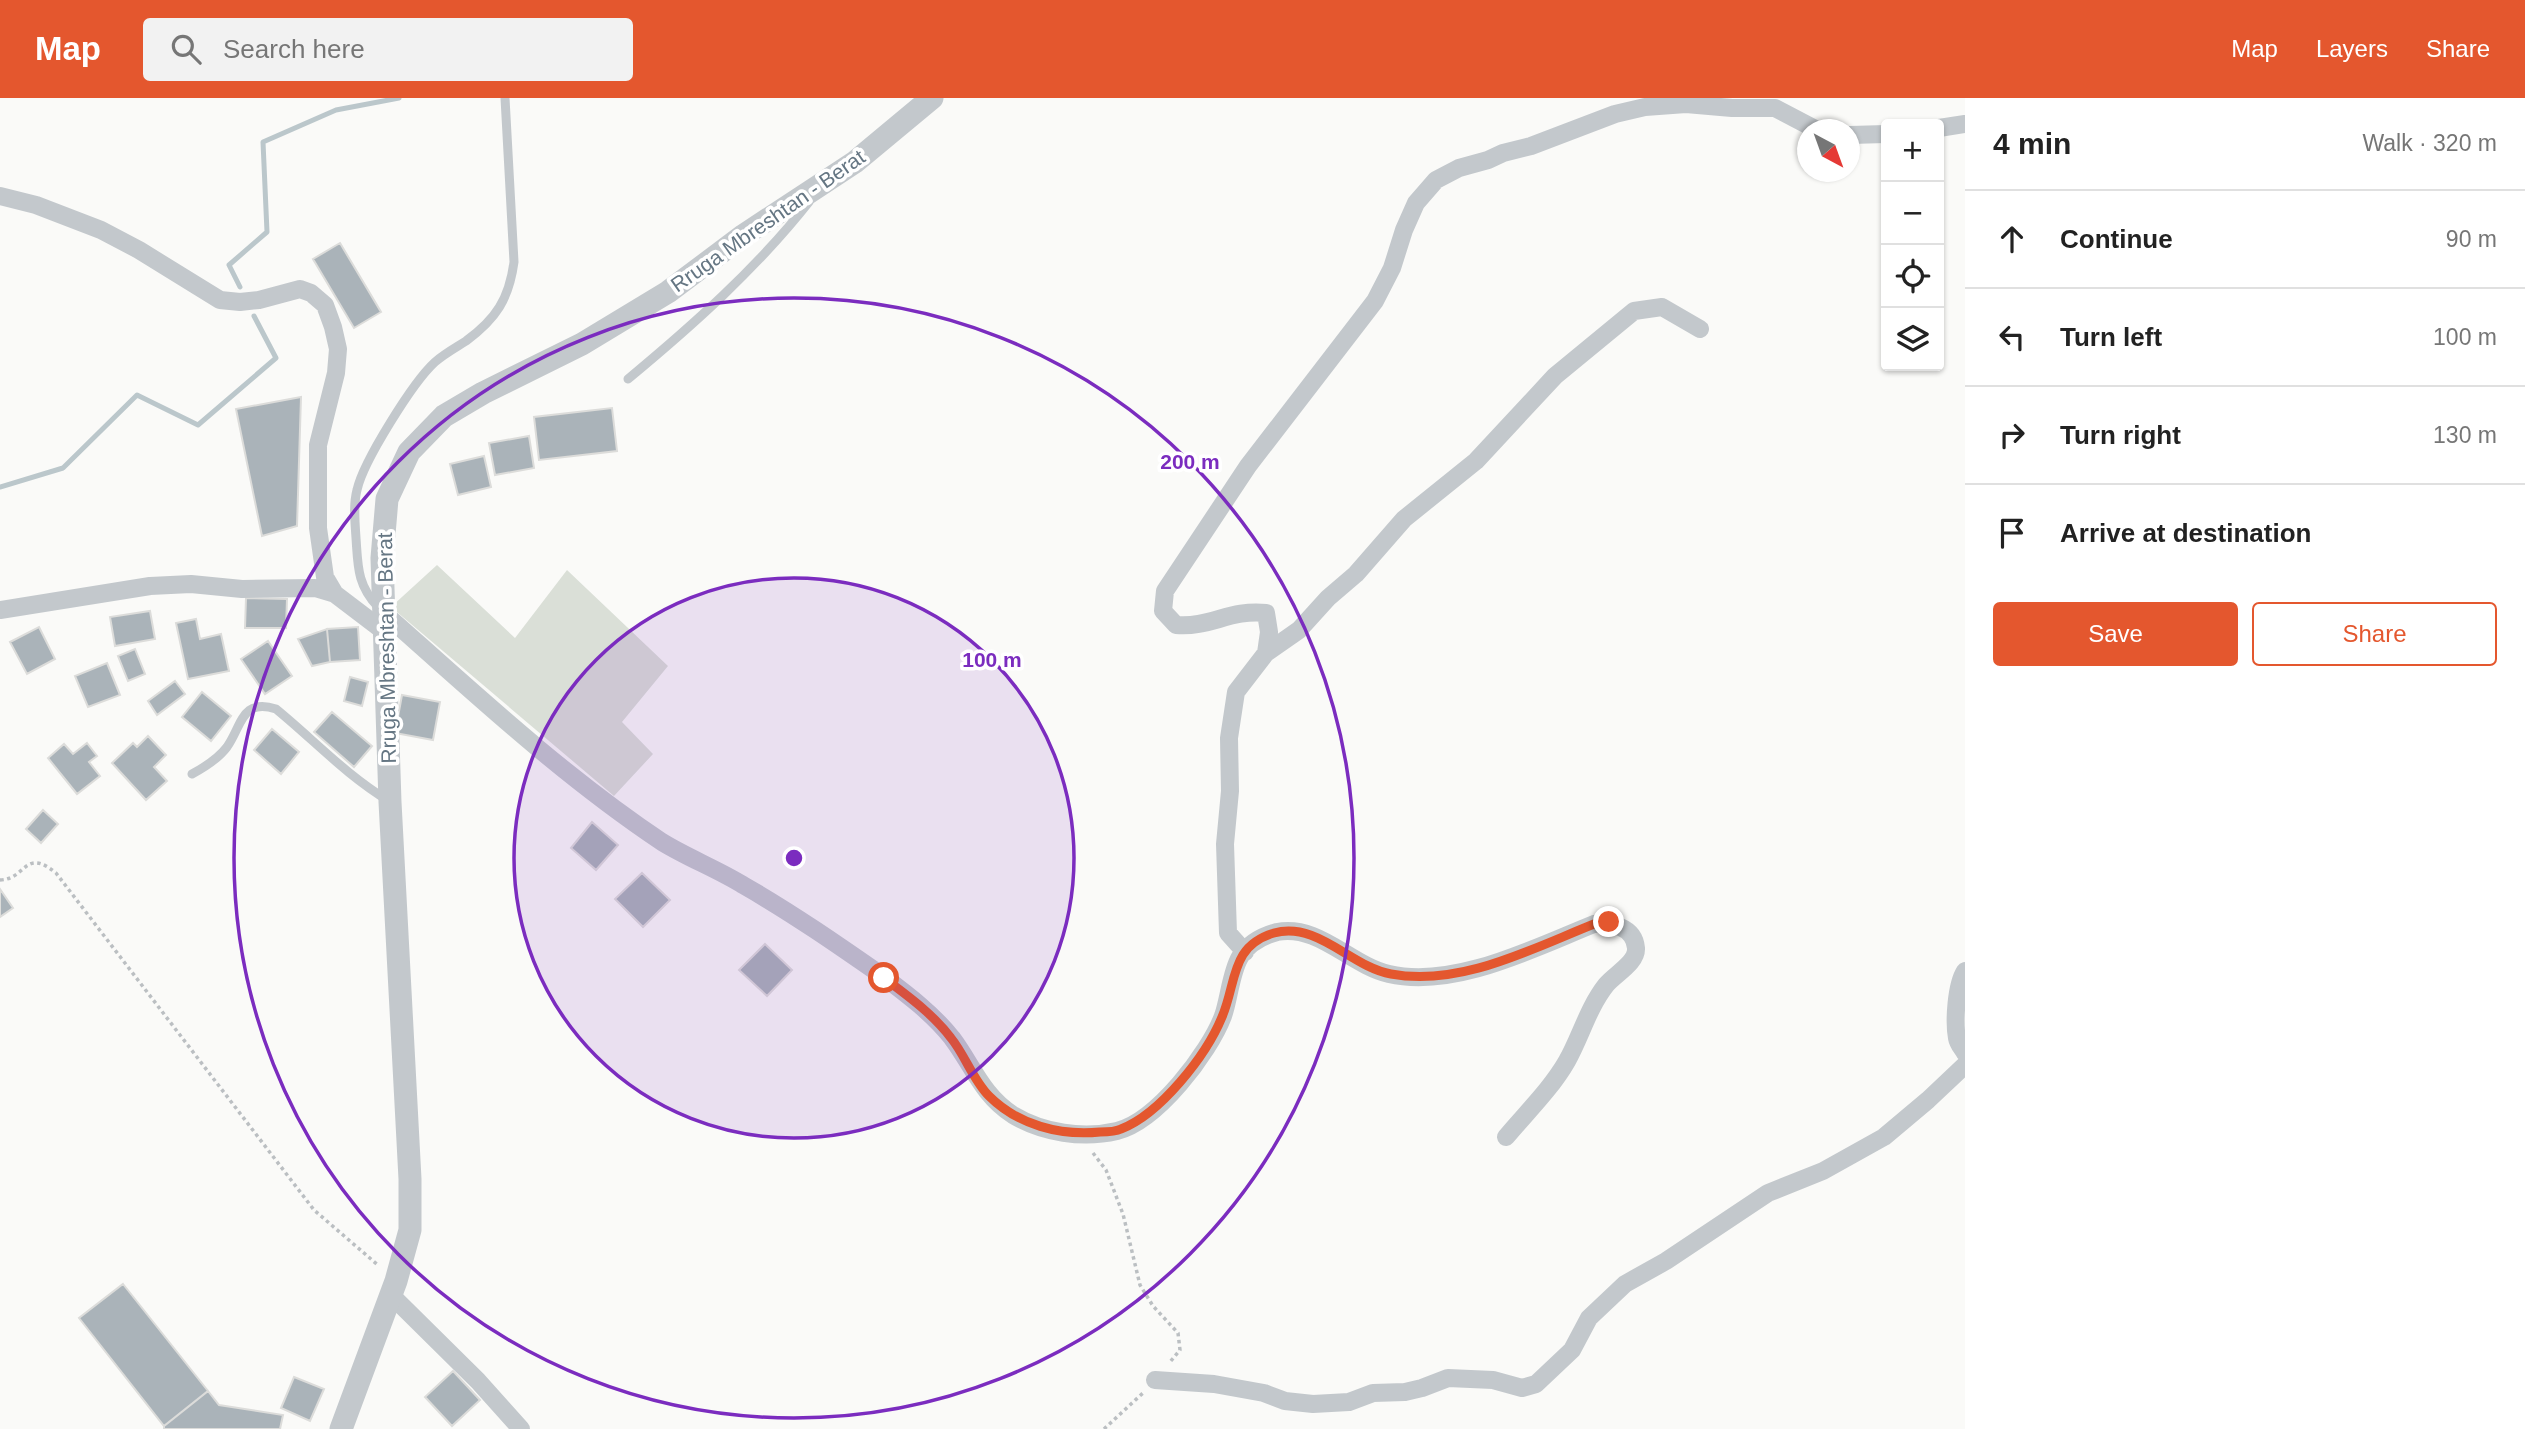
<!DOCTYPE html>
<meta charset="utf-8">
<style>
:root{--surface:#fff;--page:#f2f2f2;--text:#222;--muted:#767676;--line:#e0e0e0;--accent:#e4572e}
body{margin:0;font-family:Arial,sans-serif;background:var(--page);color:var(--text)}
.controls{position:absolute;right:21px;top:21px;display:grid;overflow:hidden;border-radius:7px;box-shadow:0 2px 5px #0004}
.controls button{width:63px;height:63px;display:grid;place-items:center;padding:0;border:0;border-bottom:2px solid var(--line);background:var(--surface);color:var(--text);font:35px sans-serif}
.compass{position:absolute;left:1797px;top:21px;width:63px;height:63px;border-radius:50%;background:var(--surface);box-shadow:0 2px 5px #0004;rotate:139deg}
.stop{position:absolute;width:21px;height:21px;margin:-16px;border:5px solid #e4572e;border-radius:50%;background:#fff}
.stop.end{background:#e4572e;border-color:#fff;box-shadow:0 2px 7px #0008}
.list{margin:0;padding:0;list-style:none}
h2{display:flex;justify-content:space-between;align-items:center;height:91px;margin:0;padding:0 28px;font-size:30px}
h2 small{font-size:23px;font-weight:400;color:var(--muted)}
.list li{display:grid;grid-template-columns:46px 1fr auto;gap:21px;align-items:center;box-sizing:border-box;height:98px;padding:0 28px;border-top:2px solid var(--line)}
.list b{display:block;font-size:26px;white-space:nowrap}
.list em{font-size:23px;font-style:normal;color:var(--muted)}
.actions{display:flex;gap:14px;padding:21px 28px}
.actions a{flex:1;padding:16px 0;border:2px solid var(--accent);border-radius:7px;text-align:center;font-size:24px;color:var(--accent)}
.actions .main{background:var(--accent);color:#fff}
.icon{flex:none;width:38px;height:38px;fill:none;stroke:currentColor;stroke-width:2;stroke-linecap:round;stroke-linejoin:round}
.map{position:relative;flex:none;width:1965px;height:1331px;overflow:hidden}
header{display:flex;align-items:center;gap:42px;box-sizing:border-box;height:98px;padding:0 35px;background:var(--accent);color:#fff}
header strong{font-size:33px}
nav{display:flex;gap:38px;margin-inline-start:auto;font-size:24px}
.search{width:490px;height:63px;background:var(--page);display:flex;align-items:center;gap:18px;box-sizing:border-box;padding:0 24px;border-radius:7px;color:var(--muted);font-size:26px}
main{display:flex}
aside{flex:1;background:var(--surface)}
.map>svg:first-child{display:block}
</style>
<header>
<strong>Map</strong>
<div class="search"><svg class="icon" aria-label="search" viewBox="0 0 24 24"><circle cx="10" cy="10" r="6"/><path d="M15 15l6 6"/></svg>Search here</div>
<nav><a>Map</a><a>Layers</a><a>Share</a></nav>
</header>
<main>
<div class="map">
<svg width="1965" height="1331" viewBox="0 0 1965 1331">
<rect width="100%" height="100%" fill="#fafaf8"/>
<!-- green -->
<path fill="#dadfd7" d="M437 467 515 540 567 472 668 568 622 624 653 656 614 698 391 509Z"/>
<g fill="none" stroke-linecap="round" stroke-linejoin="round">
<!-- stream -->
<path stroke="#bbc7cb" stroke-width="5" d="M240 189 229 167 267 134 263 44 336 12 399 0
M0 389 63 370 137 297 198 327 276 260 254 218"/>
</g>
<!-- building -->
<path fill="#aab3b9" stroke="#dcdcda" stroke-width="2" d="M340 145 381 214 354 230 313 161Z
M301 299 297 428 262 438 236 311Z
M612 310 617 353 539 362 534 319Z
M529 338 534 370 495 377 489 345Z
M484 358 491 389 458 397 450 366Z
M246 500 287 501 286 530H245Z
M150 513 155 541 115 548 110 519Z
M196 521 200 541 221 536 229 573 188 581 176 525Z
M39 529 55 561 27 576 10 544Z
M358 529 360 562 330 564 327 531Z
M327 531 330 564 312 568 298 541Z
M268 543 292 578 265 596 241 561Z
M135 551 145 576 128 583 118 558Z
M107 565 120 597 88 609 75 578Z
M350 579 368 584 362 608 344 603Z
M175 583 185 596 157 617 148 603Z
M202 594 231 618 211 643 182 619Z
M402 597 440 604 433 642 395 635Z
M332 614 372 648 354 669 314 634Z
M272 631 299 654 281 676 254 652Z
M148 638 166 657 154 669 167 683 146 702 112 665 133 645 137 649Z
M87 645 97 658 89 664 100 678 77 696 48 660 64 646 73 656Z
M43 712 58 726 41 745 26 731Z
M592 724 618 747 596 772 571 750Z
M642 775 670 802 643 829 615 801Z
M0 791 13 810 0 819Z
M765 846 792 872 767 898 739 872Z
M123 1186 208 1293 164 1328 79 1220Z
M453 1273 480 1302 452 1328 425 1299Z
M294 1279 324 1291 310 1323 281 1310Z
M208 1293 219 1307 283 1317 280 1331H164V1328Z"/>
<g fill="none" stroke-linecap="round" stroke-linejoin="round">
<!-- path -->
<path stroke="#bbbfc2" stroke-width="3.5" stroke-dasharray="3.5 3.5" stroke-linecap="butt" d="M0 782C27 781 24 749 56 775L314 1112 379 1168
M1093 1055 1106 1072 1123 1116 1140 1187 1153 1208 1178 1235 1180 1252 1170 1264
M1104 1331 1144 1294"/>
<!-- service -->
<path stroke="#c3c8cc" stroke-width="9" d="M628 281C693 227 756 171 809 104
M378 509C357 487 358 468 356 440 355 424 353 407 357 392 363 364 413 284 435 264 444 256 455 250 466 243 496 221 509 201 514 164L505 0
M192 676C205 669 218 661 227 649 242 628 241 600 276 611 314 642 346 677 389 703"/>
<!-- minor -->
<path stroke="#c3c8cc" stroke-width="18" d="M1939 30 1965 26
M1850 37 1886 36
M0 98 36 107 101 132 139 152 220 202 240 204 259 202 300 191 311 195 325 207 333 229 338 251 336 275 318 347V430L325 479 335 496
M0 512 150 488 191 486 242 491 315 490 335 496 385 534
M385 516C474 595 563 678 662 744 688 760 717 771 743 787 792 815 838 847 884 879 908 897 933 916 952 940 973 968 982 997 1013 1017 1043 1035 1083 1041 1117 1033 1157 1023 1209 955 1223 918 1229 901 1231 874 1240 859 1248 846 1262 838 1277 834 1319 826 1350 867 1389 876 1454 891 1534 850 1594 826 1610 824 1634 828 1636 850 1637 865 1615 876 1606 887 1588 910 1581 938 1567 963 1551 991 1526 1015 1506 1039
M1266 555 1299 532 1328 500 1356 476 1404 421 1476 363 1555 278 1634 213 1662 209 1700 231
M1245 854 1228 835 1225 746 1230 693 1229 640 1236 594 1266 555 1269 534 1266 515C1230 511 1210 530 1176 527L1163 513 1165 493 1248 368 1375 203 1392 170 1404 132 1416 105 1436 82 1459 70 1488 62 1503 55 1531 48 1615 16 1645 9 1686 6 1732 10H1775L1817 32
M1965 873C1956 887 1954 924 1957 940 1958 946 1962 950 1965 955
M391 1197 478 1283 521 1331
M1155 1282 1214 1286 1264 1295 1285 1303 1313 1306 1349 1304 1373 1295 1405 1294 1422 1290 1448 1280 1493 1282 1522 1290 1536 1286 1572 1252 1589 1220 1625 1186 1666 1163 1768 1095 1823 1073 1884 1039 1928 1002 1965 967"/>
<!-- tertiary -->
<path stroke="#c3c8cc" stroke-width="23" d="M341 1331 396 1183 410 1132V1081L390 704 382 460 387 401 409 354 444 318 483 295 582 246 668 194 744 137 855 64 932 0"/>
</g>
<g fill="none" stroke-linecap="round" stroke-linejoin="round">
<!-- route -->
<path stroke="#e4572e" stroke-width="9" d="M884 880C908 898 933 916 951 940 965 957 973 982 989 998 1018 1027 1060 1038 1100 1034 1107 1034 1115 1034 1121 1031 1160 1016 1206 958 1222 919 1237 884 1230 848 1274 835 1318 823 1351 869 1391 876 1460 889 1531 851 1594 826L1609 824"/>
</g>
<!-- distance rings -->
<circle cx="794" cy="760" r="280" fill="#7b2cbf" fill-opacity=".12"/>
<g fill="none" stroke="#7b2cbf" stroke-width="3.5">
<circle cx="794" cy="760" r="280"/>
<circle cx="794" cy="760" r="560"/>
</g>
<g text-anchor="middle" stroke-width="7" stroke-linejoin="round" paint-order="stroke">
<!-- street labels -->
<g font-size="21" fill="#657683" stroke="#fff">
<text transform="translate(768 123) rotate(-35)" y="7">Rruga Mbreshtan - Berat</text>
<text transform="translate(387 550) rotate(-91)" y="7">Rruga Mbreshtan - Berat</text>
</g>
</g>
<circle cx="794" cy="760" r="10" fill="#7b2cbf" stroke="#fff" stroke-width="3.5"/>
<g font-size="21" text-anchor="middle" font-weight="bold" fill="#7b2cbf" stroke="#fff" stroke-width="7" stroke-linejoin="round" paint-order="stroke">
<text x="1190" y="371">200 m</text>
<text x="992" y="569">100 m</text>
</g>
</svg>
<div class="controls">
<button>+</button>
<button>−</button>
<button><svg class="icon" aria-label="locate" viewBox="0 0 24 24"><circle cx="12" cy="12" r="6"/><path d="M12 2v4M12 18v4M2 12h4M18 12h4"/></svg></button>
<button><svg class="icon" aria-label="layers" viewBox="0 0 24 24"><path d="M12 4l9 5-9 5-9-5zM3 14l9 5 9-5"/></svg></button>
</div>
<svg class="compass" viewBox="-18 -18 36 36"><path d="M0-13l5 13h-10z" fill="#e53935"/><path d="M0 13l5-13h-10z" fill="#767676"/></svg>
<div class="stop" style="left:884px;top:880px"></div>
<div class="stop end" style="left:1609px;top:824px"></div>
</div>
<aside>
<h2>4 min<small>Walk · 320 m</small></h2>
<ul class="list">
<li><svg class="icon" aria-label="ahead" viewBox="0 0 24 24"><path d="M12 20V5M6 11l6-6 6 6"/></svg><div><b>Continue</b></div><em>90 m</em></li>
<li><svg class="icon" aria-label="left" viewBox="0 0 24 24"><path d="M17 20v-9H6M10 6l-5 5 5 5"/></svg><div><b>Turn left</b></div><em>100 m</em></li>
<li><svg class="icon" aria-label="right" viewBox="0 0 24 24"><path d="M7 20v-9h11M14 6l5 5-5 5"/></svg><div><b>Turn right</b></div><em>130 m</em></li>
<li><svg class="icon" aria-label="arrive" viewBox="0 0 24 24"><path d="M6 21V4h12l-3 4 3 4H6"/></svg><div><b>Arrive at destination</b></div></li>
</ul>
<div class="actions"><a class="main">Save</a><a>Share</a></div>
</aside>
</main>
